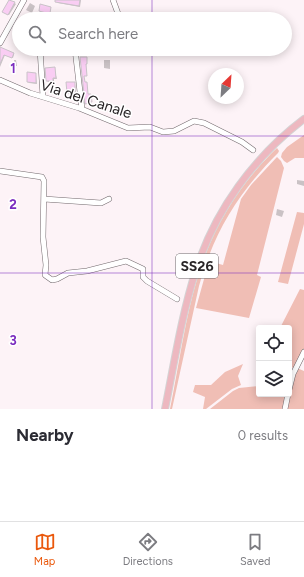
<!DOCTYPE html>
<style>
:root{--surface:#fff;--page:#f2f2f3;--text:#2b2b33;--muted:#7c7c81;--line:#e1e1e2;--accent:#ea580c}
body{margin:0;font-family:Figtree,sans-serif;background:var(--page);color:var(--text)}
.controls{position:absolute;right:12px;bottom:12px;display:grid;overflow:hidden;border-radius:4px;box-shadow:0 2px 10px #0003}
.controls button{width:36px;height:36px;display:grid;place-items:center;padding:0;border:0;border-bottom:1px solid var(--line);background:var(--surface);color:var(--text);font:20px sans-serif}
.compass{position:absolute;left:208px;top:68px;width:36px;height:36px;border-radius:50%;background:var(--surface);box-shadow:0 2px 10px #0003;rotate:25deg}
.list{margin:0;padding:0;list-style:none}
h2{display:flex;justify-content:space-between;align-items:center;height:52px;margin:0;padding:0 16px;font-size:17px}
h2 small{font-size:13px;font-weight:400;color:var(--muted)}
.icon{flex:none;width:22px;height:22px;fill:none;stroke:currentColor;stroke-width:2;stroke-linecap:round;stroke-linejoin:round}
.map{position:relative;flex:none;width:304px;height:409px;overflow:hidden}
.search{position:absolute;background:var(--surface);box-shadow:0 2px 10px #0003;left:12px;right:12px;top:12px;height:44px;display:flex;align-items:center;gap:10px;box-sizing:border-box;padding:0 14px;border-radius:22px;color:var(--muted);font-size:15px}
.sheet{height:112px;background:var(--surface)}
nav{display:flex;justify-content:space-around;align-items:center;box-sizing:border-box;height:56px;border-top:1px solid var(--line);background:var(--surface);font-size:11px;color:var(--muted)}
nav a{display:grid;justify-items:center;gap:2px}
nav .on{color:var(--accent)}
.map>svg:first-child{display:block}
</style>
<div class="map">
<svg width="304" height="409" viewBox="0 0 304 409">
<rect width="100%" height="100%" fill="#fdf3f7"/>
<!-- green -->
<path fill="#f0beb5" d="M304 135V158H295L287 163 284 161 281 157 282 153 287 147Z
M277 148 279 151 278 153C238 193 214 232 199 286L172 409H170C179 365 185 318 198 276 213 227 240 183 277 148Z
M277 157 281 161 284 168 257 275 261 277 249 318 196 308 209 261 223 265 241 199 251 185Z
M297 212 304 213V224L288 284 278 282Z
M300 289 304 290V349L294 368 289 367V328H280Z
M243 364 238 376 241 385 232 389 206 409H203L205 397 193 392 195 385H211L225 372Z
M297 368 304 371V409H286L293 379Z
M259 386V394H287L283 409H210L233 391 239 388Z"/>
<!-- shadow -->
<path fill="#0003" d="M10 0 16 4 9 15 4 12Z
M57 0H81L80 7 58 3Z
M30 3 35 6 32 13 26 10Z
M86 49H89L90 51H86Z
M135 49H142L137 52Z
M0 52 14 54 13 58 5 55 0 67Z
M14 60H16L17 66H14Z
M104 60H110V69L104 68Z
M54 68 57 79H54V82H48L47 81Z
M35 74 36 75 37 84 29 83 28 82Z
M74 83 75 84 76 93 69 94 68 93Z
M297 180 304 181V186L297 184Z
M277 209 284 211 282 217 276 215Z"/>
<!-- building -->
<path fill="#f9cdf3" stroke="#cac3c9" d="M9 0 15 2 8 15 2 12Z
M55 0H80L79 6 55 2Z
M40 4 51 7 49 19H45L46 13 39 11Z
M0 47 14 53 12 58 4 55 0 64Z
M80 57H87V64H86L87 76H84L85 82H87L88 94H91L92 102H90V103L85 104Z
M55 67 56 78H53V81H46L45 68Z
M27 72 36 73V83L27 82Z
M66 82H75V93H67Z"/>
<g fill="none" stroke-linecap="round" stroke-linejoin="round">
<!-- minor casing -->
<g stroke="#72696d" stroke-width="6">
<path id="minor" d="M113 0 120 19
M0 43 24 0
M40 49 43 96
M75 49 82 109
M0 80 30 93 79 108 128 128 150 127 163 132 174 131 194 121 204 123 242 142 253 150
M0 171 42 177 44 181 43 237 46 265 45 275 52 280 57 279 68 273 87 271 126 261 143 269V277L147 281 177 299
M44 199 101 203 109 199
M289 390 293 374 304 352
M285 409 288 394"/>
</g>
<!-- major casing -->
<g stroke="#d4d3d4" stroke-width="8">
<path id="major" d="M165 409C174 364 182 313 196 270 215 210 254 157 304 119"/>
</g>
<!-- minor -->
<use href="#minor" stroke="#fff" stroke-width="5"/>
<!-- major -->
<use href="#major" stroke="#edb8c0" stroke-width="6"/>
</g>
<!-- grid -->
<path fill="none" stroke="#7b2cbf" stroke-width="1" stroke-opacity="0.55" d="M152 0V19M152 49V409M0 136H304M0 273H304"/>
<g text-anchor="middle" stroke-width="3" stroke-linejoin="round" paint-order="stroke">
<!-- shield labels -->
<rect fill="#fff" stroke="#696668" stroke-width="1" x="176" y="254" width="42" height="24" rx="3"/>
<g font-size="14" font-weight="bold" fill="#292527">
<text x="197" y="271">SS26</text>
</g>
<!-- street labels -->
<g font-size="15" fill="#292527" stroke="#fff">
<text transform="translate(86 99) rotate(18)" y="5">Via del Canale</text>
</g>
</g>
<g font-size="13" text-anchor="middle" font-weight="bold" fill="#7b2cbf" stroke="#fff" stroke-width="3" stroke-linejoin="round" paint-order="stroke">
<text x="13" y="73">1</text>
<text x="13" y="209">2</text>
<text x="13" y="345">3</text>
</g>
</svg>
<div class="controls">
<button><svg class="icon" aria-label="locate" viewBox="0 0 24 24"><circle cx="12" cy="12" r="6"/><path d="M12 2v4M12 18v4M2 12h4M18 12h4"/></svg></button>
<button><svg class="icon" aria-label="layers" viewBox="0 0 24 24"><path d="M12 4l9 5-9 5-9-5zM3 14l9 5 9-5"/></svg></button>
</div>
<svg class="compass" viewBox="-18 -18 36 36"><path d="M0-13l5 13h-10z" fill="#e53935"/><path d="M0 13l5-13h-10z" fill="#7c7c81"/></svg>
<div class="search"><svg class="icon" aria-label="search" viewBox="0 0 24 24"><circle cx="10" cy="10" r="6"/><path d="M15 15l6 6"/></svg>Search here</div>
</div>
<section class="sheet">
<h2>Nearby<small>0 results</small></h2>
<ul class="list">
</ul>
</section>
<nav>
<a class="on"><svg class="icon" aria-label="map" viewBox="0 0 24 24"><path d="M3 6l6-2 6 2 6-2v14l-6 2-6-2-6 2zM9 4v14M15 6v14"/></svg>Map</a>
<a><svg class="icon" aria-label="directions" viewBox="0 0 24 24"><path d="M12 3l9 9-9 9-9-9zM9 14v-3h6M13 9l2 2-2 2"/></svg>Directions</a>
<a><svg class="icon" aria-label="saved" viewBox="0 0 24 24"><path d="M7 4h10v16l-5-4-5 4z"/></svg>Saved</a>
</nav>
